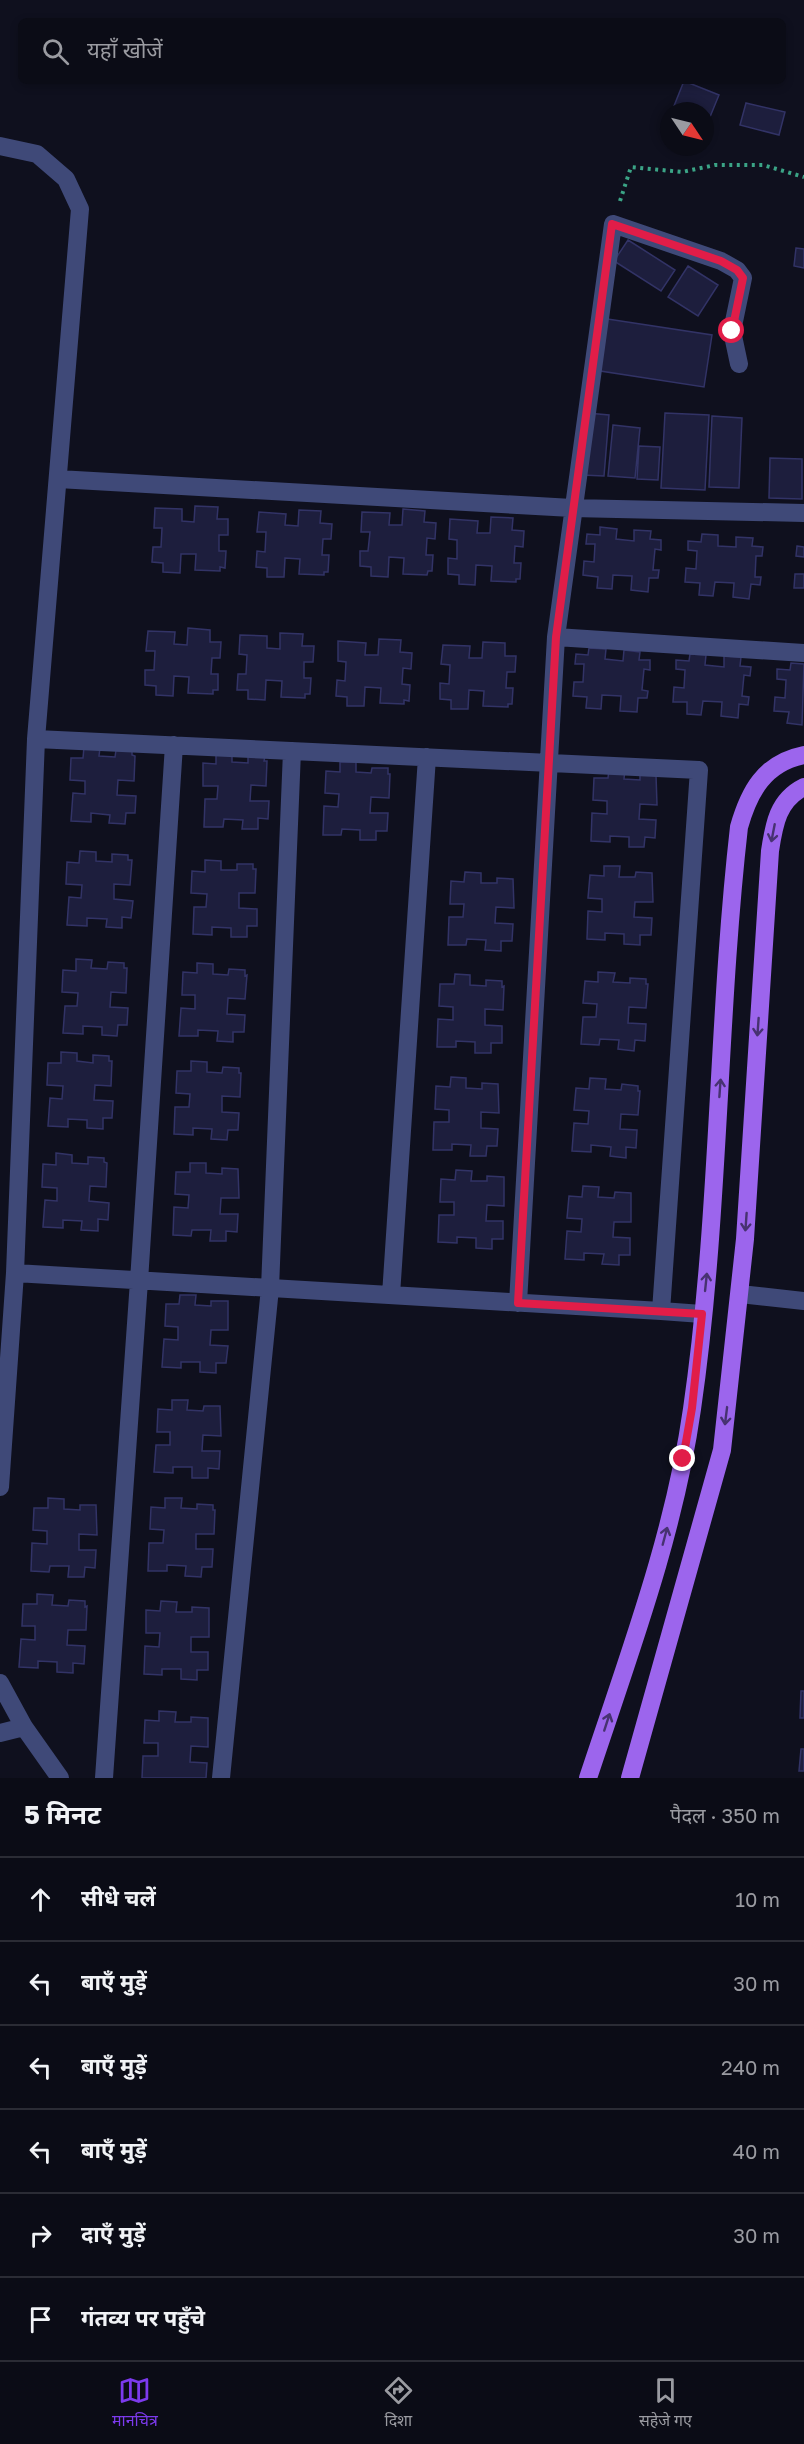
<!DOCTYPE html>
<html lang="hi">
<meta charset="utf-8">
<style>
:root{--surface:#0b0c16;--page:#191a23;--text:#f1f3f6;--muted:#9a9ba1;--line:#2b2c35;--accent:#7c3aed}
body{margin:0;font-family:"Golos Text","Noto Sans Devanagari",sans-serif;background:var(--page);color:var(--text)}
.compass{position:absolute;left:660px;top:102px;width:54px;height:54px;border-radius:50%;background:var(--surface);box-shadow:0 3px 9px #0003;rotate:125deg}
.stop{position:absolute;width:18px;height:18px;margin:-14px;border:4px solid #e11d48;border-radius:50%;background:#fff}
.stop.end{background:#e11d48;border-color:#fff;box-shadow:0 2px 6px #0008}
.list{margin:0;padding:0;list-style:none}
h2{display:flex;justify-content:space-between;align-items:center;height:78px;margin:0;padding:0 24px;font-size:26px}
h2 small{font-size:20px;font-weight:400;color:var(--muted)}
.list li{display:grid;grid-template-columns:39px 1fr auto;gap:18px;align-items:center;box-sizing:border-box;height:84px;padding:0 24px;border-top:2px solid var(--line)}
.list b{display:block;font-size:22px;white-space:nowrap}
.list em{font-size:20px;font-style:normal;color:var(--muted)}
.icon{flex:none;width:33px;height:33px;fill:none;stroke:currentColor;stroke-width:2;stroke-linecap:round;stroke-linejoin:round}
.map{position:relative;flex:none;width:804px;height:1778px;overflow:hidden}
.search{position:absolute;background:var(--surface);box-shadow:0 3px 9px #0003;left:18px;right:18px;top:18px;height:66px;display:flex;align-items:center;gap:15px;box-sizing:border-box;padding:0 21px;border-radius:9px;color:var(--muted);font-size:22px}
.sheet{height:582px;background:var(--surface)}
nav{display:flex;justify-content:space-around;align-items:center;box-sizing:border-box;height:84px;border-top:2px solid var(--line);background:var(--surface);font-size:16px;color:var(--muted)}
nav a{display:grid;justify-items:center;gap:3px}
nav .on{color:var(--accent)}
.map>svg:first-child{display:block}
</style>
<div class="map">
<svg width="804" height="1778" viewBox="0 0 804 1778">
<rect width="100%" height="100%" fill="#0f101e"/>
<!-- building -->
<path fill="#1d1e3d" stroke="#323366" stroke-width="1.5" d="M684 81 719 95 705 129V111H672Z
M746 103 785 112 779 135 740 125Z
M628 240 675 270 661 291 614 261Z
M796 248 804 249V268L794 266Z
M688 266 718 285 698 316 668 297Z
M601 318 712 335 704 387 594 370Z
M587 413 609 415 604 476 582 475Z
M665 413 709 415 705 490 661 488Z
M712 416 742 418 739 488 709 487Z
M613 425 640 428 635 478 608 476Z
M639 446 660 447 658 480 637 479Z
M770 458 802 459V499L769 498Z
M195 506 218 507 217 519H228V535H219V551H226L225 568 220 567V571L195 570 196 554H181L180 573 163 572V563L152 562 153 547H161L162 528H154L155 508 182 509V521L194 522Z
M403 509 425 511 424 522 436 523 435 539 427 538 426 555H433L432 571H428L427 575 403 574 404 558 389 557 388 577 371 576V567L360 566V551H368L370 532H361L362 512 390 513 389 525H402Z
M299 510 321 511 320 523 332 524 331 539H323L322 555H329L328 572H324V575L299 574 300 559 285 558 284 577H267V568L256 567 257 551 265 552 266 532H257L259 512 286 514 285 525 298 526Z
M491 517 513 518 512 530 524 531 523 547 515 546 514 563H521L520 579H516V582L491 581 492 566 476 565 475 585 459 584V575L448 574V558L457 559V540L449 539 450 519 478 521 477 533H490Z
M600 527 617 529 616 539 634 541V530L651 531 650 539 661 540V550L655 549 653 570H659L658 578H649L648 592 631 590 632 576 613 575 612 589 597 588 598 577 583 575 584 561 594 562 595 544H586L587 534 600 535Z
M702 534 718 535V546L736 547V537L753 538 752 546 763 547 762 556H756L755 577H761L760 585 751 584 749 599 733 597 734 583 715 582 713 596 699 595 700 583 685 582 686 568 696 569 697 551 688 550V541L701 542Z
M797 546 804 547V557L796 556Z
M795 574H804V588H794Z
M188 628 210 630V642H221L220 658H212L211 674H218V690H213V694L188 693 189 677 174 676 173 696 156 695V686L145 685V670H154L155 651H146L148 631 175 632 174 644 187 645Z
M280 633 303 634 302 646H314L313 662H304V678H311L310 694H305V698L281 697 282 681 266 680 265 700 248 699V690H237L238 674H246L247 655 239 654 240 635 267 636V648L280 649Z
M379 639 401 640 400 652 412 653 411 669 403 668 402 684 410 685 409 701 404 700V704L380 703 381 688 365 687 364 706H347V697L336 696 337 680 345 681 346 662 338 661V641L366 643 365 655H378Z
M483 642 505 643V656H516L515 672H507L506 688H513L512 704H508V707L483 706 484 691 469 690 468 709H451V700L440 699V683L449 684 450 665 441 664 443 645 470 646 469 658H482Z
M589 648 606 649 605 659 623 661 624 650 640 652 639 660H650V670L644 669 642 690 648 691 647 698H638L637 712 620 711 621 696 602 695 601 709 586 708 587 697 573 696 574 682H583L584 664H575L576 654 588 655Z
M690 654 706 655 705 665 724 667V656L741 657 740 666 751 667 750 676 744 675 742 696 749 697 748 705 739 704 738 718 721 716 722 702 703 701 701 715 687 714V702H673L674 687 684 688 685 670 676 669V660L689 661Z
M791 663 804 664 802 725 787 723 789 712 774 711 775 697 785 698 786 680 777 679V669L790 670Z
M84 747 100 748 99 756 115 757 116 750 132 751V755L135 756 134 781 118 780 117 795 136 796 135 813H126L125 824 109 823 110 815 91 813V822L71 821 73 793 85 794V781L70 780 71 758H83Z
M216 753H232V762L248 763V756H265L264 761H267L266 786 251 785 250 801H269L268 819 258 818V829H242L243 820 224 819 223 827H204L205 799H217L218 786H203V763L216 764Z
M340 762H356V772L371 773 372 768H388V774H390L389 798 371 797 370 813H388L387 831H376V840H360V830L342 829 341 835H323L324 806 338 807 339 794 325 793 326 771 340 772Z
M609 769H625L624 779 640 780V774L656 775 657 805 640 804 639 819 656 820 655 838 645 837 644 847H629V837L610 836V842L591 841 592 813 607 814V801L593 800 594 778H608Z
M80 851 96 852V861L112 862V854L128 855V860H132L130 885 114 884V899L133 901 131 918 122 917V928L106 927 107 919 87 918V926L67 925 69 897 81 898 82 885 66 884 67 862 79 863Z
M205 860 221 861V870H237V864H253V869H256L255 893H239V908L257 909V926H247V937H231V928L212 927V935L193 934 194 907H206L207 894 191 893 192 871 205 872Z
M604 866H620L619 877H635L636 872 652 873 653 902H635L634 917 652 918 651 935H640V945L624 944V934L605 933V940L587 939 588 911 602 912V899L588 898 590 875 604 876Z
M465 872 481 873V883H497V878L513 879 514 908 496 907 495 923 513 924 512 941H501V951L485 950 486 940 467 939 466 945H448L449 917H463L464 904H450L451 881 464 882Z
M76 959 92 960 91 968 107 969 108 962 124 963V968H127L126 993 111 992 110 1007 128 1008 127 1025H118L117 1036 102 1035V1027L83 1026V1034L63 1033 65 1006H77L78 993 62 992 63 970 76 971Z
M197 963 213 964V974L228 975 229 969 245 970V976L247 975 245 999 228 998 227 1014 245 1015 244 1032H233V1042L217 1041 218 1031 198 1030V1036H179L181 1008 195 1009V995H182L183 972 197 973Z
M598 972 615 973 613 982 630 983V978L646 979V984H648L646 1008 629 1007 628 1023 646 1024 645 1041 635 1040 634 1051 618 1049 619 1040 600 1039 599 1045 581 1044 583 1017H596L597 1004 583 1003 585 981 598 982Z
M455 974 470 975V985L486 986V980L502 981V987L504 986 503 1010 485 1009V1025L502 1026V1043H491V1053H475V1042L456 1041V1047H437L438 1019 453 1020V1007L439 1006 440 984H454Z
M61 1052 77 1053V1061L93 1063V1055L109 1056V1061H112L111 1086 95 1085 94 1100 113 1101 112 1118H103V1129L87 1128V1120L68 1119V1127L48 1126 50 1098 62 1099 63 1086 47 1085 48 1063H61Z
M191 1061 207 1062V1072L222 1073 223 1067 239 1068V1073H241L240 1097 222 1096V1112L239 1113 238 1130H228L227 1140 211 1139 212 1129 193 1128V1135L174 1134 175 1107H189L190 1094 176 1093 177 1071H191Z
M451 1077 466 1078V1088L482 1089V1083L498 1084 499 1113 481 1112V1128L498 1129 497 1146H487L486 1156H470L471 1145 452 1144V1150H433L434 1122H449V1110L435 1109 436 1086 450 1087Z
M590 1078 606 1079 605 1089 621 1090 622 1084 638 1086V1091H640L638 1115 621 1114 620 1129 637 1130 636 1148 626 1147V1158L610 1156 611 1147 591 1145V1152L572 1151 574 1123 588 1124 589 1111 574 1110 576 1088 589 1089Z
M56 1153 72 1155V1163L88 1164V1157L104 1158V1162L107 1163 106 1187 90 1186 89 1201 109 1203 108 1220 98 1219V1231L81 1230 82 1221 63 1220V1228L43 1227 45 1200 57 1201V1188L42 1187 43 1164 56 1165Z
M190 1163H206V1173L222 1174V1168L238 1169 239 1198H221L220 1214H238L237 1232 226 1231V1241H210L211 1230H192L191 1236 173 1235 174 1207 188 1208 189 1195 175 1194 176 1172H190Z
M456 1170 472 1171 471 1181H487V1176L504 1177V1206L487 1205 486 1221H503V1239H492V1249L476 1248V1238L457 1237V1243L438 1242 439 1215H454V1202H440L441 1179 455 1180Z
M583 1186 599 1187 598 1197 614 1198 615 1192 631 1193V1222H614L613 1237 630 1238V1255H619V1265L602 1264 604 1254 584 1253V1260L565 1259 567 1231 581 1232 582 1219 567 1218 569 1196 582 1197Z
M180 1295H196L195 1305 211 1306V1301H228V1330H211L210 1345 228 1346 226 1363H216V1373L200 1372V1362H181V1368L162 1367 164 1339 178 1340V1327L165 1326 166 1304H179Z
M172 1400H188L187 1410 203 1411 204 1406H220L221 1436 203 1435 202 1451H220L219 1469 208 1468V1478H192V1467H173V1473L154 1472 156 1445H170V1432H157L158 1409 172 1410Z
M48 1498 64 1499V1509L80 1510V1505H96L97 1535 79 1534V1550H96L95 1568 85 1567 84 1577H68L69 1566H50L49 1572 31 1571 32 1543 47 1544V1531L33 1530 34 1508H48Z
M165 1498H182L181 1508 197 1509V1504L213 1505V1510H215L214 1534H196V1549H213L212 1567H202L201 1577 185 1576 186 1566 167 1565V1571H148L149 1543H163L164 1530 150 1529 151 1507 165 1508Z
M37 1594 53 1595 52 1605 68 1606 69 1600 85 1601V1607L87 1606 86 1630H68L67 1645 85 1646 84 1664 73 1663V1673L57 1672V1662L38 1661V1668L19 1667 21 1639 35 1640V1626H22L23 1604H37Z
M161 1601 177 1602 176 1612H192V1607L209 1608V1637H191V1652H208V1670H197V1680L181 1679V1669H162V1675L144 1674 145 1646 159 1647 160 1633H146V1610L160 1611Z
M801 1691H804V1718H800Z
M159 1711 176 1712 175 1722H191V1717L208 1718V1747L191 1746 190 1762 207 1763 206 1778H142L143 1756H158V1743H144L145 1720 159 1721Z
M801 1749H804V1771H799Z"/>
<g fill="none" stroke-linecap="round" stroke-linejoin="round">
<!-- path -->
<path stroke="#3ba486" stroke-width="4" stroke-dasharray="3 4.5" stroke-linecap="butt" d="M620 201 631 167 682 172 715 165H763L804 177"/>
<!-- minor -->
<path stroke="#3f4978" stroke-width="18" d="M0 146 37 154 66 179 80 209 36 739 15 1273 0 1487
M58 479 572 508 804 513
M556 637 804 653
M15 1273 661 1311 699 770 36 739
M740 1294 804 1301
M391 1295 427 757
M518 1303 556 637 613 224 721 261 737 270 743 278 732 331 739 364
M661 1311 702 1314
M0 1683 24 1727 60 1778
M0 1733 24 1727
M104 1778 139 1281 174 745
M221 1778 270 1288 292 751"/>
<!-- major -->
<path stroke="#9c65ed" stroke-width="18" d="M588 1778C628 1657 674 1536 692 1409 720 1216 717 1020 739 827 749 792 764 763 804 755
M630 1778 722 1450 745 1239 770 851C774 824 778 800 804 787"/>
</g>
<!-- one-way arrows -->
<defs><path id="oneway-shaft" d="M-6 0H5M1.5-3L5.5 0L1.5 3" fill="none" stroke-width="1.6" stroke-linecap="round" stroke-linejoin="round" transform="scale(1.5)"/></defs>
<g stroke="#473271">
<use href="#oneway-shaft" transform="translate(773 833) rotate(101)"/>
<use href="#oneway-shaft" transform="translate(758 1027) rotate(94)"/>
<use href="#oneway-shaft" transform="translate(720 1088) rotate(-86)"/>
<use href="#oneway-shaft" transform="translate(746 1222) rotate(94)"/>
<use href="#oneway-shaft" transform="translate(706 1282) rotate(-84)"/>
<use href="#oneway-shaft" transform="translate(726 1416) rotate(97)"/>
<use href="#oneway-shaft" transform="translate(665 1536) rotate(-75)"/>
<use href="#oneway-shaft" transform="translate(607 1722) rotate(-72)"/>
</g>
<g fill="none" stroke-linecap="round" stroke-linejoin="round">
<!-- route -->
<path stroke="#e11d48" stroke-width="8" d="M683 1459 692 1408 702 1314 518 1303 556 637 612 224 721 261 737 270 743 278 732 331"/>
</g>
</svg>
<svg class="compass" viewBox="-18 -18 36 36"><path d="M0-13l5 13h-10z" fill="#e53935"/><path d="M0 13l5-13h-10z" fill="#9a9ba1"/></svg>
<div class="stop" style="left:732px;top:331px"></div>
<div class="stop end" style="left:683px;top:1459px"></div>
<div class="search"><svg class="icon" aria-label="search" viewBox="0 0 24 24"><circle cx="10" cy="10" r="6"/><path d="M15 15l6 6"/></svg>यहाँ खोजें</div>
</div>
<section class="sheet">
<h2>5 मिनट<small>पैदल · 350 m</small></h2>
<ul class="list">
<li><svg class="icon" aria-label="ahead" viewBox="0 0 24 24"><path d="M12 20V5M6 11l6-6 6 6"/></svg><div><b>सीधे चलें</b></div><em>10 m</em></li>
<li><svg class="icon" aria-label="left" viewBox="0 0 24 24"><path d="M17 20v-9H6M10 6l-5 5 5 5"/></svg><div><b>बाएँ मुड़ें</b></div><em>30 m</em></li>
<li><svg class="icon" aria-label="left" viewBox="0 0 24 24"><path d="M17 20v-9H6M10 6l-5 5 5 5"/></svg><div><b>बाएँ मुड़ें</b></div><em>240 m</em></li>
<li><svg class="icon" aria-label="left" viewBox="0 0 24 24"><path d="M17 20v-9H6M10 6l-5 5 5 5"/></svg><div><b>बाएँ मुड़ें</b></div><em>40 m</em></li>
<li><svg class="icon" aria-label="right" viewBox="0 0 24 24"><path d="M7 20v-9h11M14 6l5 5-5 5"/></svg><div><b>दाएँ मुड़ें</b></div><em>30 m</em></li>
<li><svg class="icon" aria-label="arrive" viewBox="0 0 24 24"><path d="M6 21V4h12l-3 4 3 4H6"/></svg><div><b>गंतव्य पर पहुँचे</b></div></li>
</ul>
</section>
<nav>
<a class="on"><svg class="icon" aria-label="map" viewBox="0 0 24 24"><path d="M3 6l6-2 6 2 6-2v14l-6 2-6-2-6 2zM9 4v14M15 6v14"/></svg>मानचित्र</a>
<a><svg class="icon" aria-label="directions" viewBox="0 0 24 24"><path d="M12 3l9 9-9 9-9-9zM9 14v-3h6M13 9l2 2-2 2"/></svg>दिशा</a>
<a><svg class="icon" aria-label="saved" viewBox="0 0 24 24"><path d="M7 4h10v16l-5-4-5 4z"/></svg>सहेजे गए</a>
</nav>
